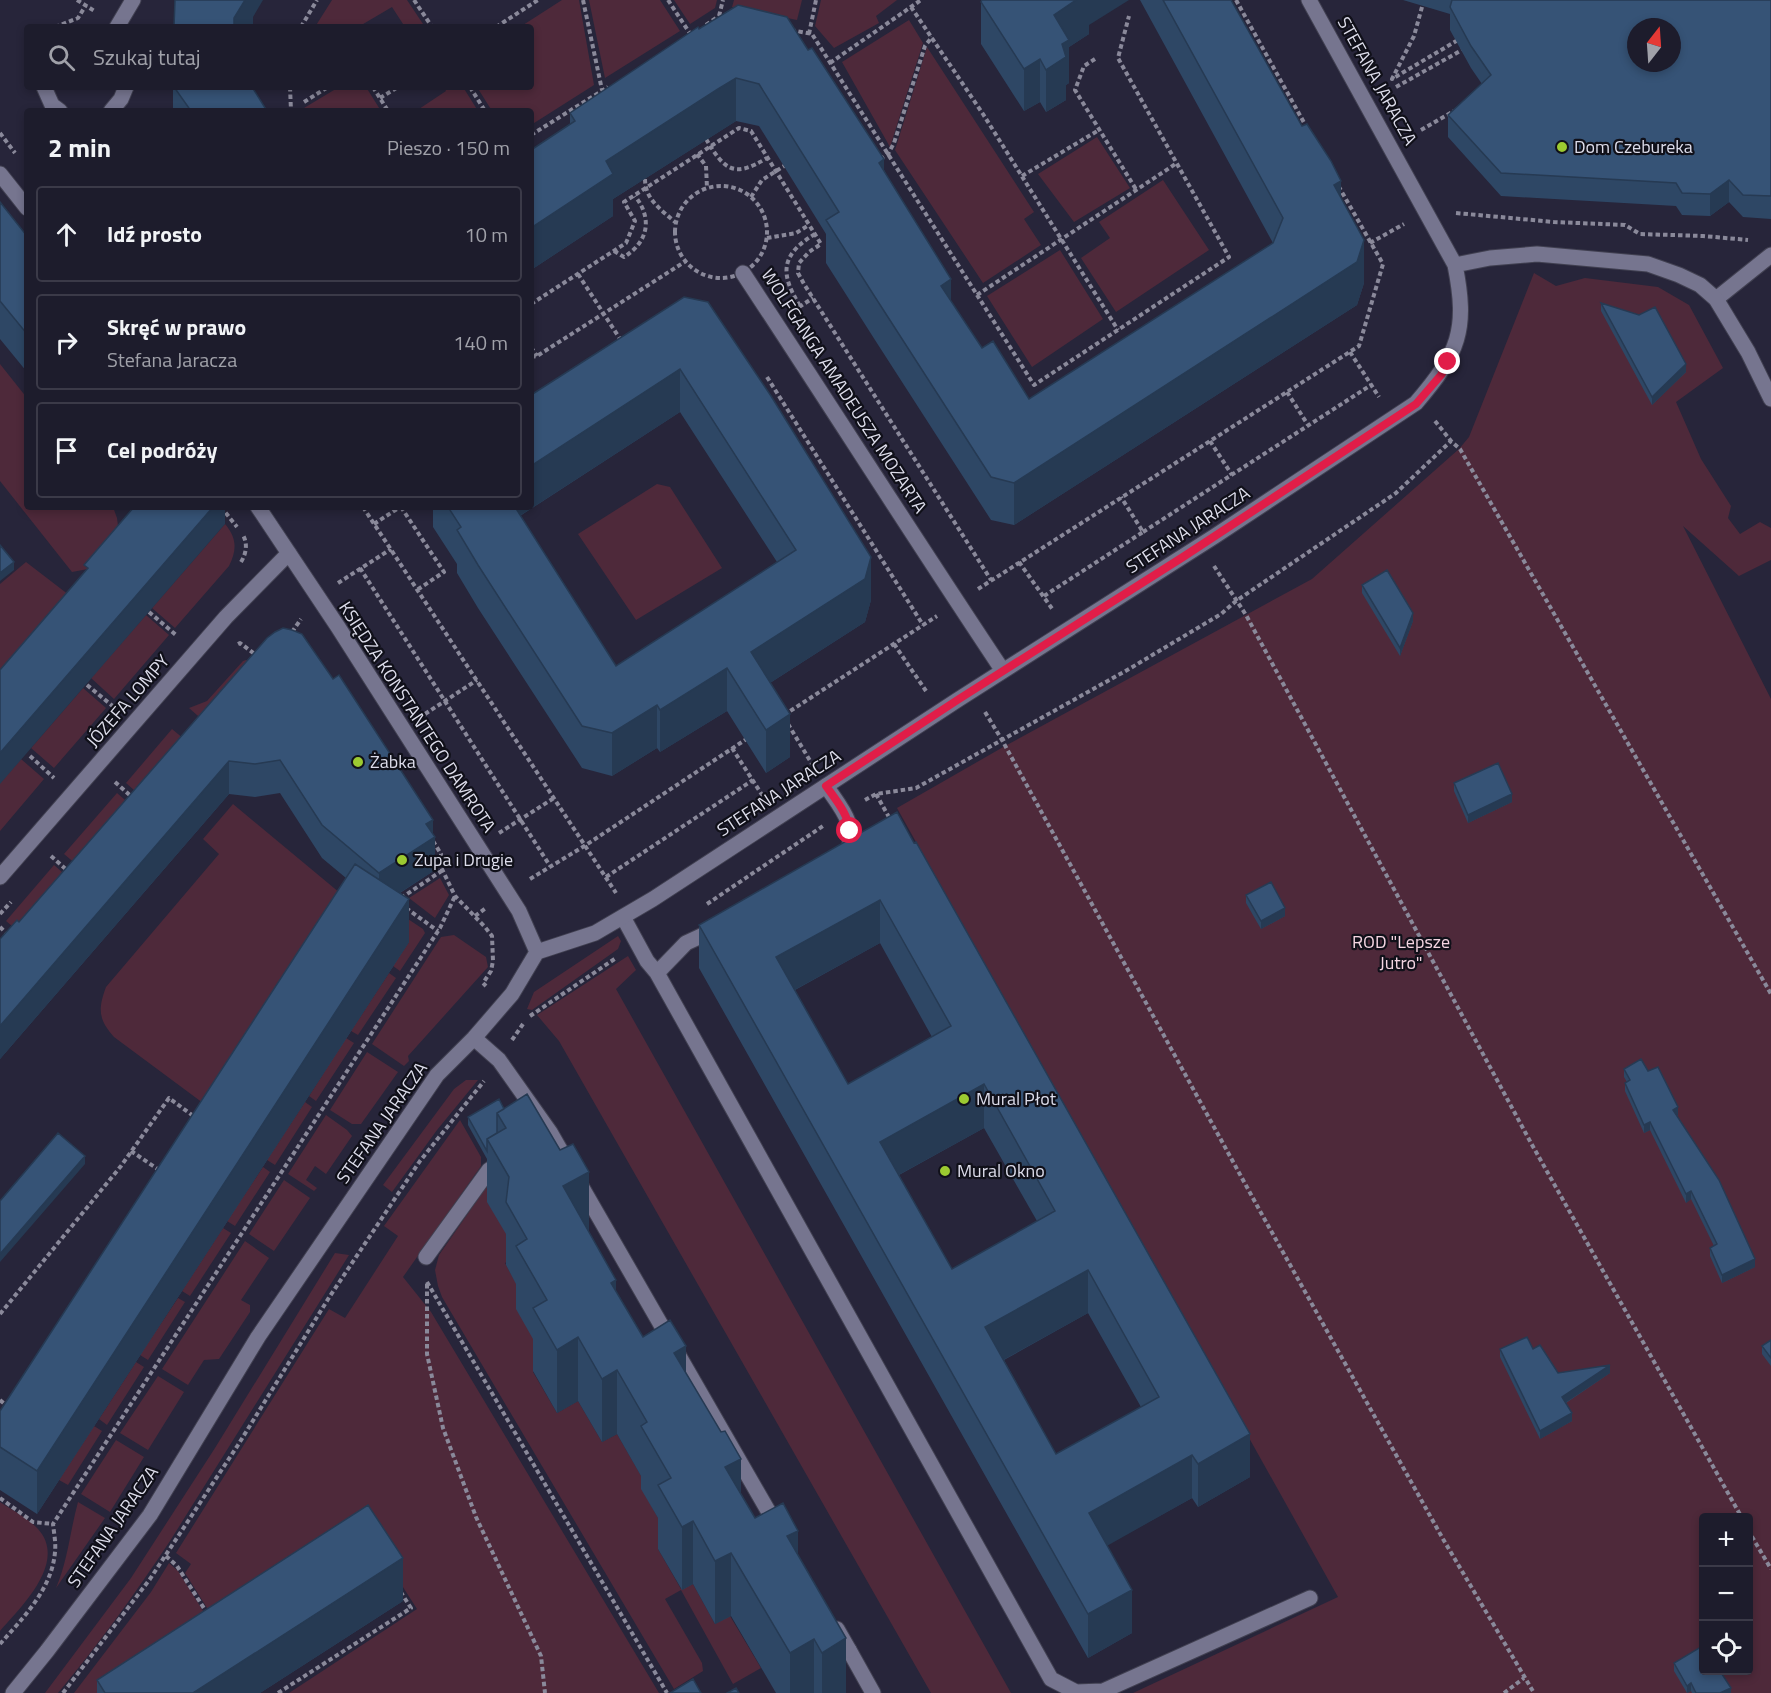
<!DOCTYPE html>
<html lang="pl">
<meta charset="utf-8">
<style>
:root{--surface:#1d1c2c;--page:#252534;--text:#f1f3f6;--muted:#a0a1a9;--line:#3b3a48}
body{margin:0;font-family:"Titillium Web",sans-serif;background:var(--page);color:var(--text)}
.controls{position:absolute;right:18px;bottom:18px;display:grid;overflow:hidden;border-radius:6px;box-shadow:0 3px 9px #0003}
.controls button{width:54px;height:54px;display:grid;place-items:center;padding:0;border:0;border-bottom:2px solid var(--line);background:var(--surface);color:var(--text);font:30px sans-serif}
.compass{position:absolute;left:1627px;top:18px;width:54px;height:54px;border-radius:50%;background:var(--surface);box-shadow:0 3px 9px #0003;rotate:17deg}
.stop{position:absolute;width:18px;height:18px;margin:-14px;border:4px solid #e11d48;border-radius:50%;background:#fff}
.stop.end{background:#e11d48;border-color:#fff;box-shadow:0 2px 6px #0008}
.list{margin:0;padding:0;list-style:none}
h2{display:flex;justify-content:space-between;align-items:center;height:78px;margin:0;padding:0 24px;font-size:26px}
h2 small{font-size:20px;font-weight:400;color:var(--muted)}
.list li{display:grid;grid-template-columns:39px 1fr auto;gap:18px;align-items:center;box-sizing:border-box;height:96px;margin:0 12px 12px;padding:0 12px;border:2px solid var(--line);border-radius:6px}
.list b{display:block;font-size:22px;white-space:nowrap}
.list p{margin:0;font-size:20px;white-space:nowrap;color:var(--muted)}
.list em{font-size:20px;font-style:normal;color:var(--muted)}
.icon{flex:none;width:33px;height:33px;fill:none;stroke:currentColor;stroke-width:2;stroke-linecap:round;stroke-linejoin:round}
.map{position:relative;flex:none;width:1771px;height:1693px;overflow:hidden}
.search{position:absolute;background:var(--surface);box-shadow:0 3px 9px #0003;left:24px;top:24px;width:510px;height:66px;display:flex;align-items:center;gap:15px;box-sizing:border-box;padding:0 21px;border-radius:6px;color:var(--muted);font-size:22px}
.panel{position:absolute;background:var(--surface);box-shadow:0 3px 9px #0003;left:24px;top:108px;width:510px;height:402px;border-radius:6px}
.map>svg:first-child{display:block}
</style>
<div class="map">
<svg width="1771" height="1693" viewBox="0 0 1771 1693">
<rect width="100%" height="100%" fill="#27253a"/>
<!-- green -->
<path fill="#4e293a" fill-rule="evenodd" d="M332 0H407L425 27H405L392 7 358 27H315Z
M562 0H579L594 85 531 125V111H492L477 87H531V27H520Z
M589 0H660L680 31 605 78Z
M674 0H717L715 8 690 24Z
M734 0H802L797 20 732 7Z
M821 0H897L876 16 879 23 834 48 815 26Z
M909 20 923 43 890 147 842 62Z
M927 47 1034 212 1024 219 1041 245 983 283 895 150Z
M339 87H366L381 111H306L304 108Z
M444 87H463L478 111H416L446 91Z
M1097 137 1130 188 1074 222 1038 174Z
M1163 180 1209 250 1116 312 1081 258 1110 238 1099 222Z
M1060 250 1103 319 1032 367 987 296Z
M1534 273 1556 286 1585 278 1658 287 1689 305 1723 368 1676 402 1701 459 1731 506 1728 518 1740 534 1760 522 1771 528V560L1739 576 1683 526 1771 699V1693H1133L1338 1597 897 808 1005 746 1312 579 1459 449 1469 437ZM1704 1518H1748V1670H1704Z
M0 364 27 398V507H113L117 518 119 534 88 569 72 572 0 481Z
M657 484 670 487 722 568 636 620 578 534Z
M225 524C237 538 237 550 229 566L175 628 152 608Z
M26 562 69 595 0 676V584Z
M146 615 169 635 114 699 91 678Z
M246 660 250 661 206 723 189 708 207 701 243 661Z
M83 688 106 708 54 768 31 748Z
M172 729 190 744 150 804 126 783Z
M21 759 44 779 0 831V783Z
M117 793 141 814 89 875 64 854Z
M233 804 346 898 207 1106 114 1037C98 1019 98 1009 106 987L219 854 203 839Z
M54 865 79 887 31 942 6 921Z
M440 878 449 895 435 918 409 898Z
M384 903 423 929 425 933 400 971 393 966 409 942Z
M454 935 486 957 488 967 408 1056 409 1061 404 1066 372 1044 441 937Z
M618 936 621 941 618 949 532 1010 527 1009 534 992Z
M628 956 636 970 616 989 1011 1693H931L559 1041 537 1015Z
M389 973 396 978 358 1035 351 1031Z
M346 1038 354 1043 316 1101 309 1096Z
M367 1052 398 1072 361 1124H352L330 1110Z
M466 1080H478L437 1130 392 1192 383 1185 454 1089Z
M305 1102 312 1107 275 1165 267 1160Z
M326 1115 347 1130 352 1136 326 1174 315 1166 306 1180 317 1188 314 1191 288 1174Z
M460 1120 481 1157V1166L403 1277 431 1312 659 1693H289L417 1609 362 1523 214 1619 185 1573 191 1564 176 1553 329 1309 345 1318 398 1236 384 1226Z
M263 1167 270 1172 235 1226 227 1221Z
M502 1175 509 1240 517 1255 505 1263 527 1303 547 1363 533 1372 557 1413 578 1401 602 1442 617 1434 647 1486 642 1489 671 1541 658 1549 681 1589 693 1584 715 1624 730 1616 761 1668 733 1684 681 1590 665 1599 702 1663 703 1671 674 1689 442 1297 438 1286 435 1270 439 1255 485 1189Z
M284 1180 310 1198 274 1251 249 1234Z
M223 1228 231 1233 190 1296 182 1291Z
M245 1241 269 1258 241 1300 250 1305V1312L219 1359 204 1360 188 1385 162 1369Z
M335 1253 349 1255 170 1541C135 1594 98 1645 58 1693H45L131 1578 215 1448Z
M178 1298 185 1302 148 1360 140 1355Z
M136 1362 144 1367 107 1425 99 1419Z
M158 1376 184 1392 148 1450 120 1433Z
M94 1426 102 1431 68 1485 59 1480Z
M116 1440 144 1457 110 1512 81 1494Z
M0 1502C12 1510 28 1518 38 1529 68 1562 21 1607 0 1631Z
M78 1502 105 1518 56 1588C68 1560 70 1531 78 1502Z
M169 1563 178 1571 210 1622 100 1693H74L151 1592Z"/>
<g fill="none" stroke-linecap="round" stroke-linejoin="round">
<!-- lane casing -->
<g stroke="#414051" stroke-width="17">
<path id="lane" d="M1716 299 1771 255
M826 786C844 812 857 824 847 857
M623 917 647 961 657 973 1051 1679 1076 1692 1103 1691 1310 1598
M657 973 686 943 716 929
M426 1257 489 1170 504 1160
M849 1650 873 1693"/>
</g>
<!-- street casing -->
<g stroke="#414051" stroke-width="17">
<path id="street" d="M117 27 133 0
M44 87 52 105 60 111
M111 111 121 99 126 87
M0 174 27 208
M1455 265 1490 258 1537 254 1648 264 1679 275 1700 285 1716 299 1748 352 1771 399
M743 273C830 405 915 539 1003 671
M258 507 338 627 519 911 537 952
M0 877 226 617 289 553
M474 1038 499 1060 550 1132 778 1528
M837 1629 849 1650
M13 1693 47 1651 150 1515 258 1337 437 1075 474 1038 512 994 537 952 595 933 653 899 959 699 1215 536 1416 403C1459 353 1468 330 1455 265L1309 0"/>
</g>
<!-- path -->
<path stroke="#8a899a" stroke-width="4" stroke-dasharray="4.5 3" stroke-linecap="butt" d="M77 0 96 12
M414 0 432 27
M583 0 602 90
M668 0 691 35
M1236 0 1307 128
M911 7 983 114 1118 330
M1422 7 1414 36 1392 79 1458 40
M719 16 723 0
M706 25 719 16 725 17
M55 27 78 18 86 5
M301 27 317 0
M496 27 538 0
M791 30 812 34 1034 385 1229 257 1118 58 1129 16
M809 34 816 0
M1095 59 1084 66 1075 90 1137 191
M830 63 921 0
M290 87 291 111
M373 87 388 111
M470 87 485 111
M1396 87 1462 50
M380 98 398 87
M304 102 328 87
M1421 130 1454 111
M0 133 15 153
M531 135 608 87
M706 139C725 171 734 178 767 158
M697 154 706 166 707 188
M880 159 888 154 894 143 925 46 932 37
M1022 176 1099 130
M645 179C645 200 662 210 676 223
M675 232a46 46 0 1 1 92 0a46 46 0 1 1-92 0Z
M751 197 762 180 784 166
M1456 213 1554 222 1625 225 1640 234 1703 236 1748 240
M767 238 796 233 809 225
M1370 243 1404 224
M614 251 624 257C648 242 653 219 635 196
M578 274 622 342
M977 295 1177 163
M531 304 626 243 635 221 624 202 739 128 751 131 821 244 809 252 799 263 798 273 804 284 991 580
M800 306C780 274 780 255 815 234
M799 307 813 298
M531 347 537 356
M1350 352 1379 397
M531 357 537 356 686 261
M767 377 923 625
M1287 392 1308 425
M1435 421 1451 441 1460 449 1771 994
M1210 441 1232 475
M221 507 237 527
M363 507 616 893
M401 507 444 572 417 590
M374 524 400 507
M1143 532 1371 385
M241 562C246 554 248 544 243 535
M1019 562 1053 610
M1214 566 1246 615 1531 1143 1742 1518
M360 568 550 866
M338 583 391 549
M978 589 1359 346 1383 264 1339 187
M1044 596 1143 532 1121 497
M149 612 176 635
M292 632 301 619
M238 644 240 643 256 655
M894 644 926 691
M87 685 115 708
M985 712 1002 740 1260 1211 1443 1539 1534 1693
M425 714 477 680
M784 715 937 616
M788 724 812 764
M732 748 764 798
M30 756 54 778
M115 782 132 797
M876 794 890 819
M865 800 876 794 916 788 1129 669 1221 614 1236 601 1396 493 1451 441
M499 833 554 798
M433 841 441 854 440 865 455 896 485 927 492 936 493 961 491 971 483 983 486 986
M51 856 68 871
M606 877 753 780
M530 879 586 845 748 738
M401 898 443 870
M707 904 823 826
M406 908 438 931
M0 914 11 902
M475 916 486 908
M0 927 8 935
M530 1016 616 958
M512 1040 523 1024
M131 1151 159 1170
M427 1282 667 1693
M427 1284V1354L443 1428 476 1517 541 1656 545 1693
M0 1314 121 1166 169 1098 196 1118
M0 1400 7 1406
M0 1498 33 1522 53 1524
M1748 1530 1771 1569
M166 1556 177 1566 207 1613
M0 1644C23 1618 52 1589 55 1552 56 1543 54 1533 53 1524L440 928 455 896
M63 1693 150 1579 238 1445 330 1296 420 1161 484 1081
M278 1693 411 1608 400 1591
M1504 1693 1524 1678"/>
<!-- lane -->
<use href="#lane" stroke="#76758f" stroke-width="15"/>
<!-- street -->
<use href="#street" stroke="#76758f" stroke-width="15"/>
</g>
<!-- wall -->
<path fill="#2e4765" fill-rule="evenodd" d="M1140 0H1231L1341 198 1364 283 1357 305 1014 525 991 520 875 340 826 263V234L759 126 736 121 613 199V216L531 270V150L570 124V113L698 27 884 170 951 302 982 348 1029 399 1273 243Z
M1403 0H1771V219L1743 217 1729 202 1710 216 1682 215 1676 206 1501 196 1448 137V115L1482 84 1471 68 1450 30V14Z
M981 2 1089 25V34L1069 47V83L1066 85V100L1046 112 1040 102 1024 111 981 44Z
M173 87H254V91L267 111H173Z
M0 202 27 236V372L0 339Z
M684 297 871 600 865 622 770 683 790 757 766 773 727 711 660 752 657 748 612 776 582 768 478 608 457 573V564L433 527V507H531ZM680 412 777 562 616 666 520 516Z
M1601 303 1686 372 1652 405 1601 311Z
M1362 585 1413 621 1400 656 1362 593Z
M267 638 433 835 435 870 400 893 409 942 37 1514 0 1490V1411L346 878 322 858 280 793 255 797 229 794 0 1059V939L19 922Z
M1454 783 1512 802 1468 823 1454 791Z
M897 812 1250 1477 1198 1507 1192 1498 1107 1545 1132 1633 1088 1658 699 968V925ZM880 943 932 1037 848 1084 795 990ZM984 1128 1037 1221 952 1269 899 1175ZM1088 1313 1141 1407 1056 1454 1004 1360Z
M1246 895 1285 916 1261 929 1246 903Z
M1624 1069 1678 1115 1677 1116 1755 1267 1722 1283 1710 1256V1248L1714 1246 1691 1199 1686 1203 1650 1130 1644 1133 1625 1091V1083L1627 1082 1624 1077Z
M504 1109 589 1232 616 1292 643 1337 686 1373 741 1494 755 1518 798 1556 846 1693H776L731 1616 715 1624 693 1584 682 1590 658 1549V1518L641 1489V1476L617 1434 602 1442 578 1401 557 1413 533 1371V1339L516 1309V1284L506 1265V1234L487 1202V1159L468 1125V1117Z
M1771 1340V1366L1762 1354V1346Z
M1500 1349H1533L1558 1373H1610L1566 1403 1572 1421 1540 1439 1500 1357Z
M403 1601 260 1693H97V1680Z
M1674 1663 1731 1693H1692L1691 1691 1687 1693 1674 1671Z"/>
<!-- shaded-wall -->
<path fill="#263a53" d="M245 0H263L253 17V27H234V18Z
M1076 0H1129L1089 25V34L1069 47V83L1066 85V100L1046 112V70L1054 15Z
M1040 59V102L1024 111V69Z
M736 78V121L613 199V216L531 270V228L606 161Z
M884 159V202L879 163Z
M1729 180V202L1710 216V194Z
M1341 181V224L1334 185Z
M1364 240V283L1357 305 1014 525V483Z
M951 279V322L941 286Z
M1686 364V372L1652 405V397Z
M680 369V412L501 528V507H531V466Z
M213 507H225V524L0 784V753Z
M871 557V600L865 622 751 695V652Z
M14 562V570L0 581V573Z
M1413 613V621L1400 656V648Z
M727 668V711L660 752V710Z
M657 705V748L612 776V733Z
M790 714V757L766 773V730Z
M229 761V794L0 1059V1026Z
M1512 794V802L1468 823V815Z
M433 820V838L435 837V870L379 906V873L426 824Z
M409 899V942L37 1514V1471Z
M880 900V943L776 1000V957Z
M1285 908V916L1261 929V921Z
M984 1084V1128L880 1185V1142Z
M1678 1107V1115L1673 1118V1110Z
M1650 1122V1130L1644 1133V1125Z
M85 1156V1164L0 1262V1254Z
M589 1172V1235L563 1186Z
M1691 1191V1199L1686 1203V1194Z
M1755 1259V1267L1722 1283V1275Z
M1088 1270V1313L985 1370V1327Z
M616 1280V1344L611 1283Z
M578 1337V1401L557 1413V1350Z
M686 1346V1409L674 1353Z
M1610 1365V1373L1562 1405V1397Z
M617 1370V1434L602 1442V1379Z
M1572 1413V1421L1540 1439V1431Z
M1250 1434V1477L1198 1507V1464Z
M1192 1455V1498L1089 1556V1513Z
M741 1459V1522L725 1467Z
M693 1521V1584L682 1590V1527Z
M798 1531V1594L787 1536Z
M731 1553V1616L715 1624V1561Z
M403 1558V1601L260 1693H193Z
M1132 1590V1633L1088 1658V1614Z
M846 1638V1693H822V1653Z
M814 1639V1693H790V1653Z
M1691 1683V1691L1687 1693V1686Z
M1731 1688V1693H1720Z"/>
<!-- building -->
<path fill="#365376" stroke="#263a53" stroke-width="1.5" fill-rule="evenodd" d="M175 0H245L234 18V27H174Z
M982 0H1076L1054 15 1069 40 1062 44 1066 57 1046 70 1040 59 1024 69 981 2Z
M1163 0H1231L1302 126 1307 124 1331 161 1341 181 1334 185 1364 240 1357 262 1014 483 991 477 875 297 826 220 839 212 759 84 736 78 718 89 606 161 613 174 531 228V150L575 121 570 113 698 27 699 29 738 5 787 17 808 50 812 48 884 159 879 163 951 279 941 286 982 348 993 341 1029 399 1273 243 1283 218Z
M1452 0H1771V196L1743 195 1729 180 1710 194 1682 193 1676 183 1501 173 1448 115 1491 75 1471 46 1450 7ZM1636 27H1672V63H1636Z
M174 87H252L267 111H191Z
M0 202 27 236V334L0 301Z
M684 297 708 302 771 396 871 557 865 579 751 652 790 714 766 730 727 668 660 710 657 705 612 733 582 726 478 565 457 530 461 527 448 507H515L616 666 796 550 680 369 531 466V395Z
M1601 303 1639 315 1655 307 1686 364 1652 397Z
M134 507H213L0 753V670L88 568 84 565Z
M0 545 14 562 0 573Z
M1387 570 1413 613 1400 648 1362 585Z
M283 628 292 630 302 634 333 679 339 675 433 820 426 824 435 837 379 873 322 825 280 760 255 764 229 761 0 1026V939L17 920 19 922 267 638 275 632Z
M1498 763 1512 794 1468 815 1454 783Z
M897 812 914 843 916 842 1250 1434 1198 1464 1192 1455 1089 1513 1132 1590 1088 1614 699 925ZM880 900 951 1026 848 1084 776 957ZM984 1084 1055 1211 952 1269 880 1142ZM1088 1270 1159 1397 1056 1454 985 1327Z
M355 864 409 899 37 1471 0 1447V1411Z
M1271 882 1285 908 1261 921 1246 895Z
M1641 1059 1648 1071 1658 1067 1678 1107 1673 1110 1719 1180 1755 1259 1722 1275 1710 1248 1717 1244 1691 1191 1686 1194 1650 1122 1644 1125 1625 1083 1630 1080 1624 1069Z
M527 1094 560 1150 573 1144 589 1172 563 1186 616 1280 611 1283 643 1337 670 1320 686 1346 674 1353 721 1432 725 1431 741 1459 725 1467 755 1518 783 1503 798 1531 787 1536 846 1638 822 1653 814 1639 790 1653 731 1553 715 1561 693 1521 682 1527 658 1485 671 1478 641 1426 647 1422 617 1370 602 1379 578 1337 557 1350 533 1308 547 1300 516 1246 527 1239 506 1202 509 1177 487 1139 506 1128 497 1113Z
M499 1099 504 1109 497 1113V1133L487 1139V1151L468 1117Z
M58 1133 85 1156 0 1254V1201Z
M1527 1337 1533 1349 1540 1345 1558 1373 1610 1365 1562 1397 1572 1413 1540 1431 1500 1349Z
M1771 1340V1358L1762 1346Z
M368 1505 403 1558 193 1693H105L97 1680Z
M1704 1645V1671H1720L1731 1688 1720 1693H1696L1691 1683 1687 1686 1674 1663Z
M693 1679 701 1693H670Z
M736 1688 739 1693H727Z"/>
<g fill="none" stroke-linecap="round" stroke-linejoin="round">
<!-- route -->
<path stroke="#e11d48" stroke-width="8" d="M850 831C848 814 836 800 826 786L959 699 1183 557 1416 404 1441 375 1448 362"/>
</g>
<!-- markers -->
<g fill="#9cca31" stroke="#101019" stroke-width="2">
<circle cx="1562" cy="147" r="6"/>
<circle cx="358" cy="762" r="6"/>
<circle cx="402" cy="860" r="6"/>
<circle cx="964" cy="1099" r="6"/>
<circle cx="945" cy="1171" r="6"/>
</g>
<g text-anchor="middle" stroke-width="4.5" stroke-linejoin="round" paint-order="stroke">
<!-- street labels -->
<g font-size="18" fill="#ddddeb" stroke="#101019">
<text transform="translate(1377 81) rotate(61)" y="6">STEFANA JARACZA</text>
<text transform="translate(844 391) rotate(57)" y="6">WOLFGANGA AMADEUSZA MOZARTA</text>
<text transform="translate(1188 530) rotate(-33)" y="6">STEFANA JARACZA</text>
<text transform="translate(128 701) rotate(-49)" y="6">JÓZEFA LOMPY</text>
<text transform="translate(417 717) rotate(57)" y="6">KSIĘDZA KONSTANTEGO DAMROTA</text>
<text transform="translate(779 793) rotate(-33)" y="6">STEFANA JARACZA</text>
<text transform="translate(382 1123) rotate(-55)" y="6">STEFANA JARACZA</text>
<text transform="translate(113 1527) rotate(-55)" y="6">STEFANA JARACZA</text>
</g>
<!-- poi labels -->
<g font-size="18" fill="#ddddeb" stroke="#101019" text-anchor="start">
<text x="1574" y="153">Dom Czebureka</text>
<text x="370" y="768">Żabka</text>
<text x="414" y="866">Zupa i Drugie</text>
<text x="976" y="1105">Mural Płot</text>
<text x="957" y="1177">Mural Okno</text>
</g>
<!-- park labels -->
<g font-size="18" fill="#f5d5e2" stroke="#101019">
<text x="1401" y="948">ROD "Lepsze<tspan x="1401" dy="21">Jutro"</tspan></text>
</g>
</g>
</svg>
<div class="controls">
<button>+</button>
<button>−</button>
<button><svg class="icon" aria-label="locate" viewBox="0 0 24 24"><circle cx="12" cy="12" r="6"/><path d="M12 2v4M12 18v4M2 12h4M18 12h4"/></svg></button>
</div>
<svg class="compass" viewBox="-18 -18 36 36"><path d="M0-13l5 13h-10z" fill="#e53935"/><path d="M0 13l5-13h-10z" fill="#a0a1a9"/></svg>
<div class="stop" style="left:850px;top:831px"></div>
<div class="stop end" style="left:1448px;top:362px"></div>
<div class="search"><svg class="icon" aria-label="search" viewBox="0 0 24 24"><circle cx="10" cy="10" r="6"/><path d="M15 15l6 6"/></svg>Szukaj tutaj</div>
<section class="panel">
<h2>2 min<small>Pieszo · 150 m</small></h2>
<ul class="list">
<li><svg class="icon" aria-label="ahead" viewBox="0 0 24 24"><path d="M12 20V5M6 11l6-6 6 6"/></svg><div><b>Idź prosto</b></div><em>10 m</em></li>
<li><svg class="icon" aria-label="right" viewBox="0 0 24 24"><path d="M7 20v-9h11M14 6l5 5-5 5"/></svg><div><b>Skręć w prawo</b><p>Stefana Jaracza</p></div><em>140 m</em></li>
<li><svg class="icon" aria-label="arrive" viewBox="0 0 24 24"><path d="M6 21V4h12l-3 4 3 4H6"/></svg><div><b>Cel podróży</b></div></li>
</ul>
</section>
</div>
